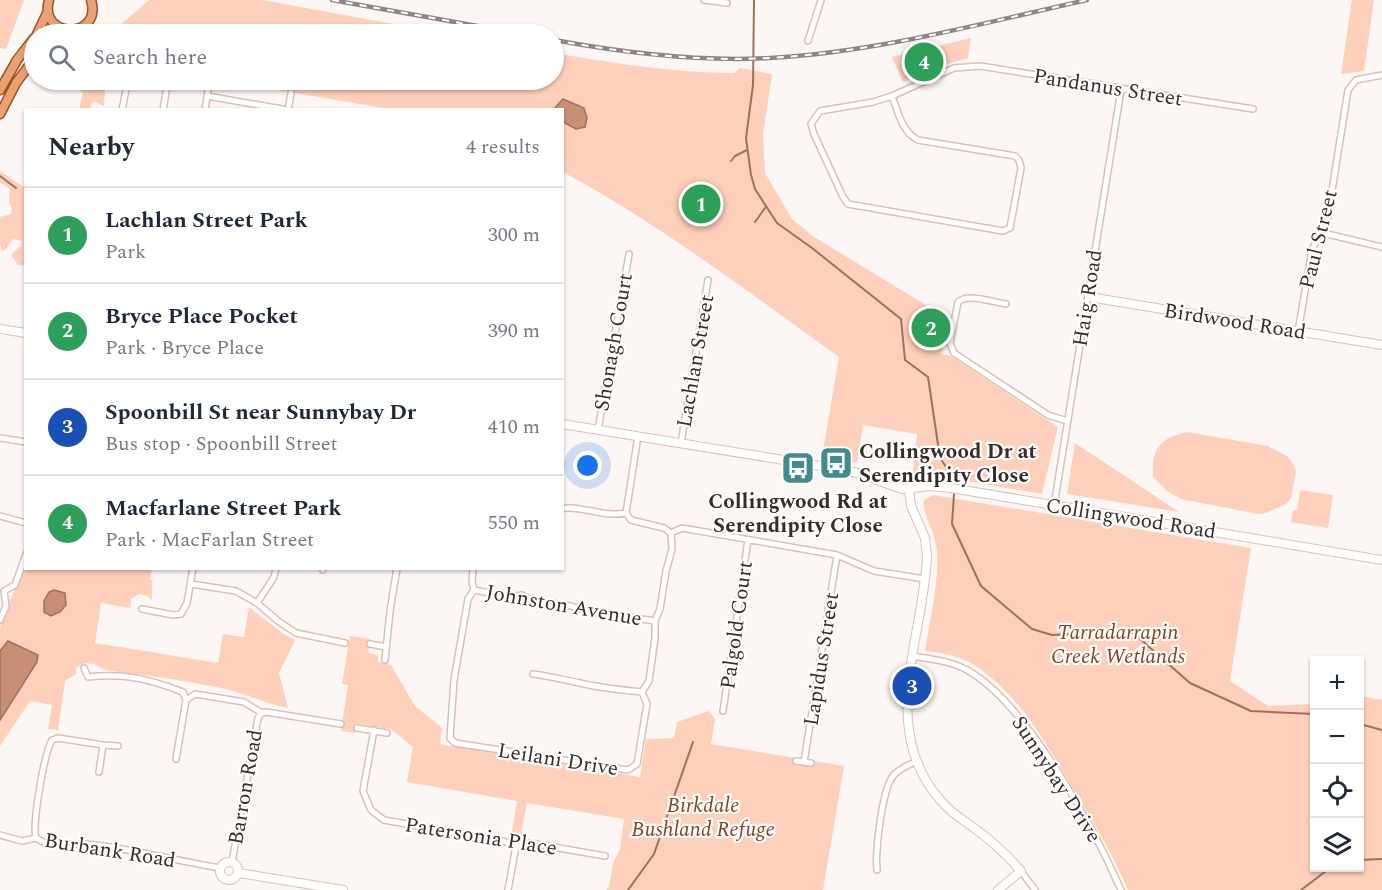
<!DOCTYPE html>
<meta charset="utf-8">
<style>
:root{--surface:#fff;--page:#f6f6f7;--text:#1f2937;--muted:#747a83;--line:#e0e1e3;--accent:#7c3aed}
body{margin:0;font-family:Spectral,serif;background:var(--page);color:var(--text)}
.controls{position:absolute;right:18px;bottom:18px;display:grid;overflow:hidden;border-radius:0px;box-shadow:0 2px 4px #0004}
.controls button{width:54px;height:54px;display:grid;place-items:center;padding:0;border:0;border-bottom:2px solid var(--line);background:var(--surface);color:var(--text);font:30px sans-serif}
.you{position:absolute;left:588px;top:466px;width:21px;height:21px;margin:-15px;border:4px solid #fff;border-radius:50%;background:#1a73e8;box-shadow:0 0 0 9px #1a73e833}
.badge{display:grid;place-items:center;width:39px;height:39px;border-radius:50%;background:var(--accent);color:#fff;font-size:20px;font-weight:700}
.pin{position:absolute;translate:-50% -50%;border:3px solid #fff;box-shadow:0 2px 6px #0006}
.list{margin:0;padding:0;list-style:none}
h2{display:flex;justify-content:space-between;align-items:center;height:78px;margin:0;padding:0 24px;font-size:26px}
h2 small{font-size:20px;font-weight:400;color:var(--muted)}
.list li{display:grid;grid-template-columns:39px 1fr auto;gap:18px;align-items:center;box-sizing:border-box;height:96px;padding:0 24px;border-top:2px solid var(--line)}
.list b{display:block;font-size:22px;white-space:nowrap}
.list p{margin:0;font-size:20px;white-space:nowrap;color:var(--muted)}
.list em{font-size:20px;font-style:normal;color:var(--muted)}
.icon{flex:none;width:33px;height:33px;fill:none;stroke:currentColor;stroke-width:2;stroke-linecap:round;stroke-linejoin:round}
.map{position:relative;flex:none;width:1382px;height:890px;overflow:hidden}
.search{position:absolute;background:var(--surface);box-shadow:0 2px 4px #0004;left:24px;top:24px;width:540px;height:66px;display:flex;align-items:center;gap:15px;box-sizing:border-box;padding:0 21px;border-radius:33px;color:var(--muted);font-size:22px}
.panel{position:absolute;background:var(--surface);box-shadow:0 2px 4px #0004;left:24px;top:108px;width:540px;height:462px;border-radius:0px}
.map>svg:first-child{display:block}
</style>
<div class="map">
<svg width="1382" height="890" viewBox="0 0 1382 890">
<rect width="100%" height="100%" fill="#fcf6f4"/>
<!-- green -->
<path fill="#fecfba" d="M0 0H24L6 49 0 48Z
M149 0H263L447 34H110Z
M1352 0H1374L1364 71 1341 74Z
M971 38 968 58 940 66 903 82 892 57Z
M554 53C613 63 674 73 734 73L740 68 772 74 763 134 765 173 792 219 814 237 921 302 947 320 941 354 951 356 1058 427 1042 494 913 472 917 434 863 425 857 463 822 457 839 357C750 293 659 224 563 172L562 110 389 109 219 80H554Z
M80 80H90L100 83 102 80H111L105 90 104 106 95 102 91 104 90 109H79L83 93 77 87Z
M0 171 25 188V266L18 265 11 255 21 245 22 241 13 239 6 249 2 251 0 243V217L11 214 12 208 9 203 10 189 0 182Z
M1187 432 1268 446 1287 456 1293 464 1296 472 1291 498 1286 504 1266 513 1258 514 1181 499 1168 492 1153 477C1151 449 1160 438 1187 432Z
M1075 443 1179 512 1067 494Z
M1300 490 1333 495 1328 528 1291 522 1293 510H1297Z
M933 495 1251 548 1230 681 1268 706 1314 704V868H1360V696L1382 700V890H1128C1112 853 1092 819 1071 785 1046 743 1019 695 977 667 961 656 944 653 925 651 930 620 941 573 936 544 934 532 921 509 924 500Z
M25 561 26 568 152 569 150 579 152 580V600L146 595 139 594 131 599 130 608 101 603 95 643 218 663 223 634 244 637 249 607 282 633 295 640 279 673 288 708C265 704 245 693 221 688 183 680 144 675 105 670L94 664 84 663 76 668V674L65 681 58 730 48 729 52 705 30 701 0 746V628Z
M350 636 371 639 368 653 378 655V662L391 665 415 706 442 728 440 744 520 758V764H523V758L640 777 646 739 674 738 677 722 709 711 715 719 711 744 844 766 823 890H606L609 887 613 864 620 849 624 819 527 803 521 834 512 832 517 801 407 782 413 747 391 729 357 724 355 733 341 731 348 685 342 684Z"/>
<!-- water -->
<path fill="#c78f75" stroke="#9c725e" stroke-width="1.5" d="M563 99 584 108 587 118 585 127 576 129 563 122 562 110 554 109Z
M54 590 65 593 66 605 60 612 51 616 44 612V601L49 592Z
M8 641 38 655 37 662 0 720V651Z"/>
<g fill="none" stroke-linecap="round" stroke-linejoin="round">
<!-- stream -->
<path stroke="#9c725e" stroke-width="2" d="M754 0 753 85 746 138 751 175 755 189 777 223 812 248 901 319 905 360 928 377 940 458 955 480
M731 161 735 156 747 150
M0 176 16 188
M755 222 765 208
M954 494 952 524 981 586 1032 629 1052 635 1131 631 1190 683 1251 711 1314 714
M1360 724 1382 730
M1360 860 1382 859
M628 890 654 854 693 742
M1301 890 1330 868"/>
<!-- street casing -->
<g stroke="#dac0b3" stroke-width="8">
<path id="street" d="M704 0 727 3
M808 41 821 0
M207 96 210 80
M892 96C898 112 902 132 918 140L1015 156 1019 160 1021 168 1010 228 1003 231 848 204 843 197 814 134 811 124 820 111 873 102 892 96 954 68 980 66 1253 109
M122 110 128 80
M163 110 168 80
M205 110 207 96 288 110
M288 110 291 93
M1323 233 1382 247
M1006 304C992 302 969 293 958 302L950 343 954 353 1048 415 1067 421
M1298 332 1312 250C1316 240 1323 232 1327 222L1348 90 1356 80 1382 75
M598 430 629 254
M0 438 26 442
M681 443 708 280
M1054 506 1121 90
M562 509C577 504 604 518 626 513L631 520 664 528 671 533
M626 513 638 436
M0 516 26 523
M671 533 682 528 837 555 874 571 925 579
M323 568V570
M473 568 472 582 474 590 468 599 454 680 450 738 455 743 628 770 637 764 647 704 642 692 649 681 655 638V621L660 609 666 571 672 549 671 533
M191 584 236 591 257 603 278 621 296 633 345 643
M474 590 511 597 522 595 532 600 571 606 586 611 655 621
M257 603 274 577 276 568
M142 609 173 615 181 614 187 603 193 568
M0 620 6 606 4 591 15 585 26 554
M370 644 386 647
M912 656C932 659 952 661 969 671 1028 706 1094 828 1121 890
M385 660 390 611 397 568
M84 668 88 677C125 673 149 679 183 692L186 700
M533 674C549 676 564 680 580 683 600 688 621 690 642 692
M723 711 748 540
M262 713 266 712 341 724
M357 728 387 733
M374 730 363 791 371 810 384 820 503 841 516 846 530 843 605 856
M176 759 186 700 195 694 244 702 262 713
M796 761 811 763
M804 762 837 555
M99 772 103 745 118 746
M0 835 22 841 36 838C51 849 69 842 86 844 131 848 176 861 220 868
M36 838C32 823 44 754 52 740L58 738 103 745
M232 862 258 718 262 713
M877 870C875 852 882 790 893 776 898 769 909 765 917 761
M1021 871 1035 890
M508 890 516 846"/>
</g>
<!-- secondary casing -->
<g stroke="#dac0b3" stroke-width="10">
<path id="secondary" d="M1089 297 1382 345
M0 329 26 333
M562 424 839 469 857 473 902 489 931 486 951 488 1382 560
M909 489 911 506 925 538 927 557C923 639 877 731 942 802 952 814 965 821 977 830 993 842 1008 856 1021 871L998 890
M220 871a9 9 0 1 1 18 0a9 9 0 1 1-18 0Z
M239 873 343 890"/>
</g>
<!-- primary casing -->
<g stroke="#a1501f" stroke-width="11">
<path id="primary" d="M49 0C38 39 103 40 91 0
M37 34 48 11
M0 90 17 60 34 38
M0 114 16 83 34 59"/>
</g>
<!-- street -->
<use href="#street" stroke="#fff" stroke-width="5"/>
<!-- secondary -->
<use href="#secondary" stroke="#fff" stroke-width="8"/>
<!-- primary -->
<use href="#primary" stroke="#e9a176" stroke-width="8"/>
<!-- rail casing -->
<g stroke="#8e8682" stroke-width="4.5">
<path id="rail" d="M332 0 522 34
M554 40C625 53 697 62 770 58 878 52 983 23 1087 0"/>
</g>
<!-- rail -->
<use href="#rail" stroke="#fff" stroke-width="2" stroke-dasharray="7" stroke-linecap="butt"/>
</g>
<!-- icons -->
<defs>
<g id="bus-square" transform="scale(1.725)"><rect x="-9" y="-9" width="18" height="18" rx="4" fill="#438b8c" stroke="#fff"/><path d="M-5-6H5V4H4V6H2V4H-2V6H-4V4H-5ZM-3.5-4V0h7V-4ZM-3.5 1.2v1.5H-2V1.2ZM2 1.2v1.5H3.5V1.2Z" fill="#fff"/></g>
</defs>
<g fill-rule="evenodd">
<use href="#bus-square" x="836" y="463"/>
<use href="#bus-square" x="798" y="468"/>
</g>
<g text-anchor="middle" stroke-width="4.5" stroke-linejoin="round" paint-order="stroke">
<!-- street labels -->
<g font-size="21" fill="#372d28" stroke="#fff">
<text transform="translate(1108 87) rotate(9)" y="7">Pandanus Street</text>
<text transform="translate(1318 239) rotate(-76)" y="7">Paul Street</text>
<text transform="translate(1087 298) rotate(-81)" y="7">Haig Road</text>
<text transform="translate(1235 321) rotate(9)" y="7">Birdwood Road</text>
<text transform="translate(613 342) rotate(-80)" y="7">Shonagh Court</text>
<text transform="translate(695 361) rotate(-80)" y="7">Lachlan Street</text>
<text transform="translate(1131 518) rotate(9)" y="7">Collingwood Road</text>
<text transform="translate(564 605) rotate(10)" y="7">Johnston Avenue</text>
<text transform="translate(736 625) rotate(-82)" y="7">Palgold Court</text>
<text transform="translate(821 659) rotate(-81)" y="7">Lapidus Street</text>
<text transform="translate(558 759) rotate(9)" y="7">Leilani Drive</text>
<text transform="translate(1057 779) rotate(57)" y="7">Sunnybay Drive</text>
<text transform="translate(245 787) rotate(-80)" y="7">Barron Road</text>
<text transform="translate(481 836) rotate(9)" y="7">Patersonia Place</text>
<text transform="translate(110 850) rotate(9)" y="7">Burbank Road</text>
</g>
<!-- poi labels -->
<g font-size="21" font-weight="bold" fill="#372d28" stroke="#fff" text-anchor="start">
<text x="859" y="458">Collingwood Dr at<tspan x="859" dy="24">Serendipity Close</tspan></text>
<text x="798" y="508" text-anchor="middle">Collingwood Rd at<tspan x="798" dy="24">Serendipity Close</tspan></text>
</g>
<!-- park labels -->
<g font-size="21" font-style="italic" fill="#87411b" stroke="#fff">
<text x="1118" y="639">Tarradarrapin<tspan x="1118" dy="24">Creek Wetlands</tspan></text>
<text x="703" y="812">Birkdale<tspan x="703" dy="24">Bushland Refuge</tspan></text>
</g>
</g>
</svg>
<div class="controls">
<button>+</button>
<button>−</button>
<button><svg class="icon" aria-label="locate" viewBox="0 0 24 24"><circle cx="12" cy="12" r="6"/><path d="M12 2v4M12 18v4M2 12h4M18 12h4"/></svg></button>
<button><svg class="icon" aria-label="layers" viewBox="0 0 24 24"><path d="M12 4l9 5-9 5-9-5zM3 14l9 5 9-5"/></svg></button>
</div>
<div class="you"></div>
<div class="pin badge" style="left:701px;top:204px;background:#2e9e5b">1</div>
<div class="pin badge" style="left:931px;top:328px;background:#2e9e5b">2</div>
<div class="pin badge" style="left:912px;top:686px;background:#1a4fb4">3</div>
<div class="pin badge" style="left:924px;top:62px;background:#2e9e5b">4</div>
<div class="search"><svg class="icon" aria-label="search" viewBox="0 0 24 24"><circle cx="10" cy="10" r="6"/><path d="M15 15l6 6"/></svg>Search here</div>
<section class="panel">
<h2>Nearby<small>4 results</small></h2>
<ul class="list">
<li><span class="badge" style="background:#2e9e5b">1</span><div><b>Lachlan Street Park</b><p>Park</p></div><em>300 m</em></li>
<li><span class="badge" style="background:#2e9e5b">2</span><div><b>Bryce Place Pocket</b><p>Park · Bryce Place</p></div><em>390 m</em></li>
<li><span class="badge" style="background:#1a4fb4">3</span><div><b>Spoonbill St near Sunnybay Dr</b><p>Bus stop · Spoonbill Street</p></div><em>410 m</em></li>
<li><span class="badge" style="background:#2e9e5b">4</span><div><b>Macfarlane Street Park</b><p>Park · MacFarlan Street</p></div><em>550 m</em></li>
</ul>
</section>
</div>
